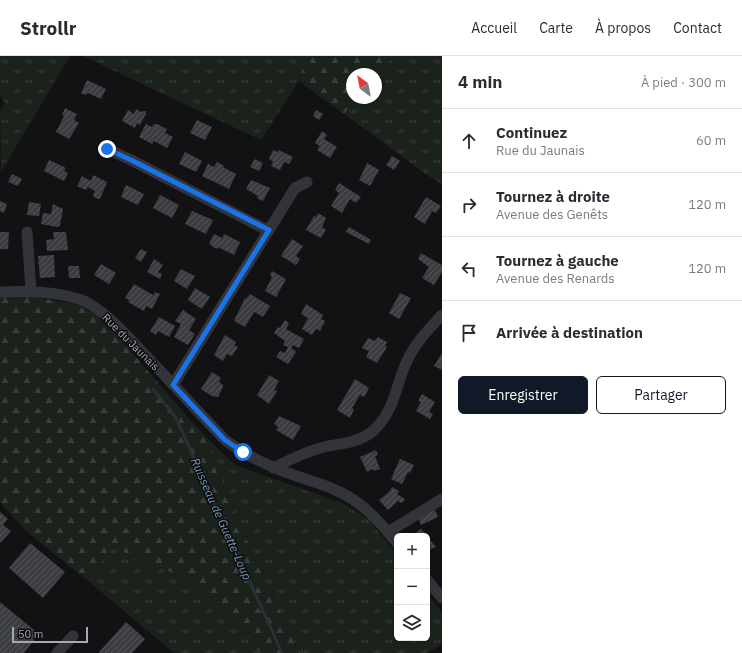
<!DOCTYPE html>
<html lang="fr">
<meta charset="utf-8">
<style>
:root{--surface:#fff;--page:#f2f2f3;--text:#2b2b33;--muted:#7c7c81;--line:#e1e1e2;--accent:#111827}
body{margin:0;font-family:"IBM Plex Sans",sans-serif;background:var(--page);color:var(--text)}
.controls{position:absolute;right:12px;bottom:12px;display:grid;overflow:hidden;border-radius:6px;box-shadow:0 1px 3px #0004}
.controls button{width:36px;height:36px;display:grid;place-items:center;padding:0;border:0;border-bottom:1px solid var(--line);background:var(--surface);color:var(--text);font:20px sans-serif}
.compass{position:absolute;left:346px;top:12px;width:36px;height:36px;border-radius:50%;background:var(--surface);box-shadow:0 1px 3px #0004;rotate:328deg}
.scale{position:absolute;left:12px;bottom:10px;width:76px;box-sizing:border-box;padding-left:4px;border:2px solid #a3a9b5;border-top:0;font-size:11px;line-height:14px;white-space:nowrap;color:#a3a9b5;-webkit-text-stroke:3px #0d0d0f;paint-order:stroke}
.stop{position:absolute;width:12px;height:12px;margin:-9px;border:3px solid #1a73e8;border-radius:50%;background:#fff}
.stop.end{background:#1a73e8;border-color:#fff;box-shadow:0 1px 4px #0008}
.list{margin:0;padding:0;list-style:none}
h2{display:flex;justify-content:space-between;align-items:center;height:52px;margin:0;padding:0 16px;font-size:17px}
h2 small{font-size:13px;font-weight:400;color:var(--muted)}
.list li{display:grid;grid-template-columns:26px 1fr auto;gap:12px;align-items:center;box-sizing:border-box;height:64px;padding:0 16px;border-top:1px solid var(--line)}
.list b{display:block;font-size:15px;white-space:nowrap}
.list p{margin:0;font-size:13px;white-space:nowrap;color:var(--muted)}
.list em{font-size:13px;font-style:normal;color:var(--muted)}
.actions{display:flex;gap:8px;padding:12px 16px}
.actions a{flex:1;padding:9px 0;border:1px solid var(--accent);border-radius:6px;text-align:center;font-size:14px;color:var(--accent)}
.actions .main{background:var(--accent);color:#fff}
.icon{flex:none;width:22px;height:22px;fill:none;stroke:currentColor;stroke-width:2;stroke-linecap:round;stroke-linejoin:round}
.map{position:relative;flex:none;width:442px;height:597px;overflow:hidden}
header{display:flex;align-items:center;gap:24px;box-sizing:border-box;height:56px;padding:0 20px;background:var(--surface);border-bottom:1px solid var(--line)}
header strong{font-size:19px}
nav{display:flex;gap:22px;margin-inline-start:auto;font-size:14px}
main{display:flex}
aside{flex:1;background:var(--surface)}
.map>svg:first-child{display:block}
</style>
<header>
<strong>Strollr</strong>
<nav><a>Accueil</a><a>Carte</a><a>À propos</a><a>Contact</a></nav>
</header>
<main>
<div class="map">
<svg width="442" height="597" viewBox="0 0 442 597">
<defs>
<pattern id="grass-tufts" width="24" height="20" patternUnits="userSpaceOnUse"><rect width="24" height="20" fill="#1a221b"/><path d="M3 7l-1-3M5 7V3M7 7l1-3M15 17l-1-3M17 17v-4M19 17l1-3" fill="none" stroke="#383f3a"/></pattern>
<pattern id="forest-firs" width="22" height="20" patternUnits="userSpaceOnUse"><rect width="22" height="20" fill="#1a221b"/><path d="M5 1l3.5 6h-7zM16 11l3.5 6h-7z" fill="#383f3a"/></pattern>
<pattern id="building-hatch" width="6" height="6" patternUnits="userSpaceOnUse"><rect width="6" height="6" fill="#3c3d41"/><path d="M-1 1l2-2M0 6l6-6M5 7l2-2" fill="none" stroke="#55565a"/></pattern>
</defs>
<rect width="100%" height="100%" fill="#121214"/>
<!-- grass -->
<path fill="url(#grass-tufts)" d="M0 0H70L1 116 0 55 5 47 0 40Z
M83 0H307L299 25 261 84Z
M393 0H442V128L430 121 344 58 358 42H376V20Z
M210 385 235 409 342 447 369 464 397 499V582H427V537L442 557V589L426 597H301L249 492 214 405Z
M112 491 199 528 261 597H174L87 524Z"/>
<!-- forest -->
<path fill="url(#forest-firs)" d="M307 0H393L376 20V18H352V42H358L344 58 299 25Z
M0 240H28L76 248 95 258 116 278 193 367 210 385 214 405 249 492 301 597H261L199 528 112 491 87 524 28 477 0 447Z"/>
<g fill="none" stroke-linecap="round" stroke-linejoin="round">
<!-- stream -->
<path stroke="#283138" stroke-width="3" d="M153 333 176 362 282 597"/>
</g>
<!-- building -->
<path fill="url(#building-hatch)" d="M87 24 106 33 101 43 88 37 86 39 81 37Z
M65 52 77 58 74 64 79 67 69 83 56 76 64 60 62 59Z
M136 53 141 56 144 55H146V58L140 69 137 67 135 72 122 65 128 54 134 58Z
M316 54 323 58 319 64 313 60Z
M197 64 212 71 205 84 190 77Z
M146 68 152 71 154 68H157L167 73 165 77 173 81 167 92 154 85 152 88 139 81Z
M322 75 327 79 324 83 337 91 330 102 317 94 320 90 315 87Z
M273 94 278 96 279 94 293 101 289 108 284 106 280 114 271 110 273 105 269 103Z
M185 96 202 105 196 116 179 108Z
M392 100 400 105 394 114 386 109Z
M255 103 263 107 259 115 250 111Z
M49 104 66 112 64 115 68 117 64 125 44 115Z
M217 106 224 110 223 111 236 118 229 133 202 120 208 108 214 111Z
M367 107 379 114 370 130 359 124Z
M12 118 22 123 18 130 8 126Z
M93 119 107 126 100 143H98L94 141 93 139 95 135 88 131 86 134 77 130 82 120 91 125Z
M251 124 270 132 263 145 257 142 258 140 246 133Z
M339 127 361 141 356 147 350 143 342 157 331 150 339 137 335 134Z
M126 129 144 138 138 149 121 141Z
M160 139 179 149 172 162 153 152Z
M426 141 441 150 436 157 432 155 425 168 414 161Z
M0 145 7 148 4 157 0 155Z
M29 146 41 148 39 160 27 159Z
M53 148 63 153 60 169 58 171 41 168 43 157 51 158Z
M192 155 213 164 206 178 185 168Z
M318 157 326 162 322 171 326 174 321 182 306 174 314 160 316 161Z
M349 171 371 184 369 188 346 176Z
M0 176H9L8 193H0Z
M53 176H66L68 194 47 195 46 184 54 183Z
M214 178 222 182 224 178 240 186 234 199 218 191 217 193 212 191 213 190 209 188Z
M292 183 303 190 296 200 300 203 296 209 281 200Z
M141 193 147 196 141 206 135 202Z
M421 197 442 209V216L434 229 422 222 429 211 418 203Z
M54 199 55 221 40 222 39 213 40 212 39 211 38 200Z
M154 203 163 209 158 216 162 218 160 223 147 216Z
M101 208 116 217 109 228 94 219Z
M68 210H79L80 222H69Z
M181 213 195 220 187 233 174 225Z
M272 215 286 223 276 241 265 235 272 221 270 219Z
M134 228 153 239 155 236 160 238 152 253 146 250 144 255 128 246 129 244 125 242Z
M195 232 210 241 202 253 188 244Z
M400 237 411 242 399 263 389 257Z
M250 238 270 250 263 261 254 256 245 271 234 265 245 242 246 243Z
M306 248 323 259 321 263 325 265 320 275 316 273 312 279 302 273 308 262 301 258Z
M183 254 196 263 189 274 195 278 188 289 174 281 181 268 175 265Z
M159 261 175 270 169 281 158 275 156 279 150 275Z
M285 264 289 267 286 273 304 283 299 292 293 289 291 292 296 296 288 308 276 301 280 295 285 297 288 291 283 289 285 285 274 277 278 271 280 272Z
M225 279 236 286 234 289 238 291 232 300 227 298 223 305 214 299Z
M378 281 387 286 385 290 387 291 377 307 366 301 369 295 362 292 368 282 375 285Z
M442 297V314L434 310Z
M212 316 221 322 219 326 223 329V331L218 341 212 340 201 333Z
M269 319 279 325 274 334 277 335 269 348 257 339Z
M355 323 369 332 364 341 360 339 352 352 354 353 350 362 337 354Z
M422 338 435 346 429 356 433 358 430 363 416 355 421 346 418 345Z
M279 360 301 370 293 384 276 374 278 371 274 368Z
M376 394 378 399 375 400 380 413 374 415 373 413 367 416 360 401Z
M400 403 414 409 410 417 408 416 402 428 391 423Z
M392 431 399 435 397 438 405 443 402 447 398 445 388 454 379 444 389 436Z
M435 454 438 461 421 469 418 462Z
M0 456 8 463 3 469 11 475 0 487Z
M421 473 427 480 436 491 427 494V480H412Z
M30 487 65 516 43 542 9 512Z
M0 546 39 578 24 597H0Z
M126 566 145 583 132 597H100L99 596Z"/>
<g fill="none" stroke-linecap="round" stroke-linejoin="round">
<!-- street -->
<path stroke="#333439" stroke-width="11" d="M107 93 131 104 269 175
M27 176 31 235
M0 236C26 235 53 235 79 243 104 251 135 289 154 308 178 334 201 359 225 384 240 395 256 404 273 411 301 424 333 428 358 447 373 458 385 472 397 487
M173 329 295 132 307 126
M273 412C290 404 306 395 324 391 341 387 361 387 375 373 395 354 396 328 407 305 415 287 429 273 442 259
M388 476 442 443
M427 524 442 542
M57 597 73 580"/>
</g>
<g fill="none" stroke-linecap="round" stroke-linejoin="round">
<!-- route -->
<path stroke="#1a73e8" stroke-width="5" d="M107 93 131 104 269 174 173 329 225 384 243 396"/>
</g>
<g text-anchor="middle" stroke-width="3" stroke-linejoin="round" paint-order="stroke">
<!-- street labels -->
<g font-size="11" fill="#a3a9b5" stroke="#0d0d0f">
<text transform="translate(131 286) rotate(45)" y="4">Rue du Jaunais</text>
</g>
<!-- water labels -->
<g font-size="12" font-style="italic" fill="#7798b3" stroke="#0d0d0f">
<text transform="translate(221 463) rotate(66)" y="4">Ruisseau de Guette-Loup</text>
</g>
</g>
</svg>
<div class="controls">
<button>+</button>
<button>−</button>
<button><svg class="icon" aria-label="layers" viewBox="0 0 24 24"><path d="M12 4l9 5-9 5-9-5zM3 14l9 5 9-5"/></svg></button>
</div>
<svg class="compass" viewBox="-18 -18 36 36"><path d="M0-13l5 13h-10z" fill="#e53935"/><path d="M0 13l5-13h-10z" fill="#7c7c81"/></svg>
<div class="scale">50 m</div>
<div class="stop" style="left:243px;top:396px"></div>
<div class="stop end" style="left:107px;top:93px"></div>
</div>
<aside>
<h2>4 min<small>À pied · 300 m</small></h2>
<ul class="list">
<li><svg class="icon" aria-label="ahead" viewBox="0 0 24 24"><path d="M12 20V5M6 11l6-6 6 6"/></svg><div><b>Continuez</b><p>Rue du Jaunais</p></div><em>60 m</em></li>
<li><svg class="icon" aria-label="right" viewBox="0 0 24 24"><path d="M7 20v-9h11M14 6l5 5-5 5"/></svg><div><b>Tournez à droite</b><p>Avenue des Genêts</p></div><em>120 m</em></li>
<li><svg class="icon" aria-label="left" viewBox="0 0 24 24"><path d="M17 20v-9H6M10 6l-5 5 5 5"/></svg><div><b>Tournez à gauche</b><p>Avenue des Renards</p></div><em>120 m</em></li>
<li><svg class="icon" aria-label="arrive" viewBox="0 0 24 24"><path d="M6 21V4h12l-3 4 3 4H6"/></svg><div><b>Arrivée à destination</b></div></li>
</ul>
<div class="actions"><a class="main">Enregistrer</a><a>Partager</a></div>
</aside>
</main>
